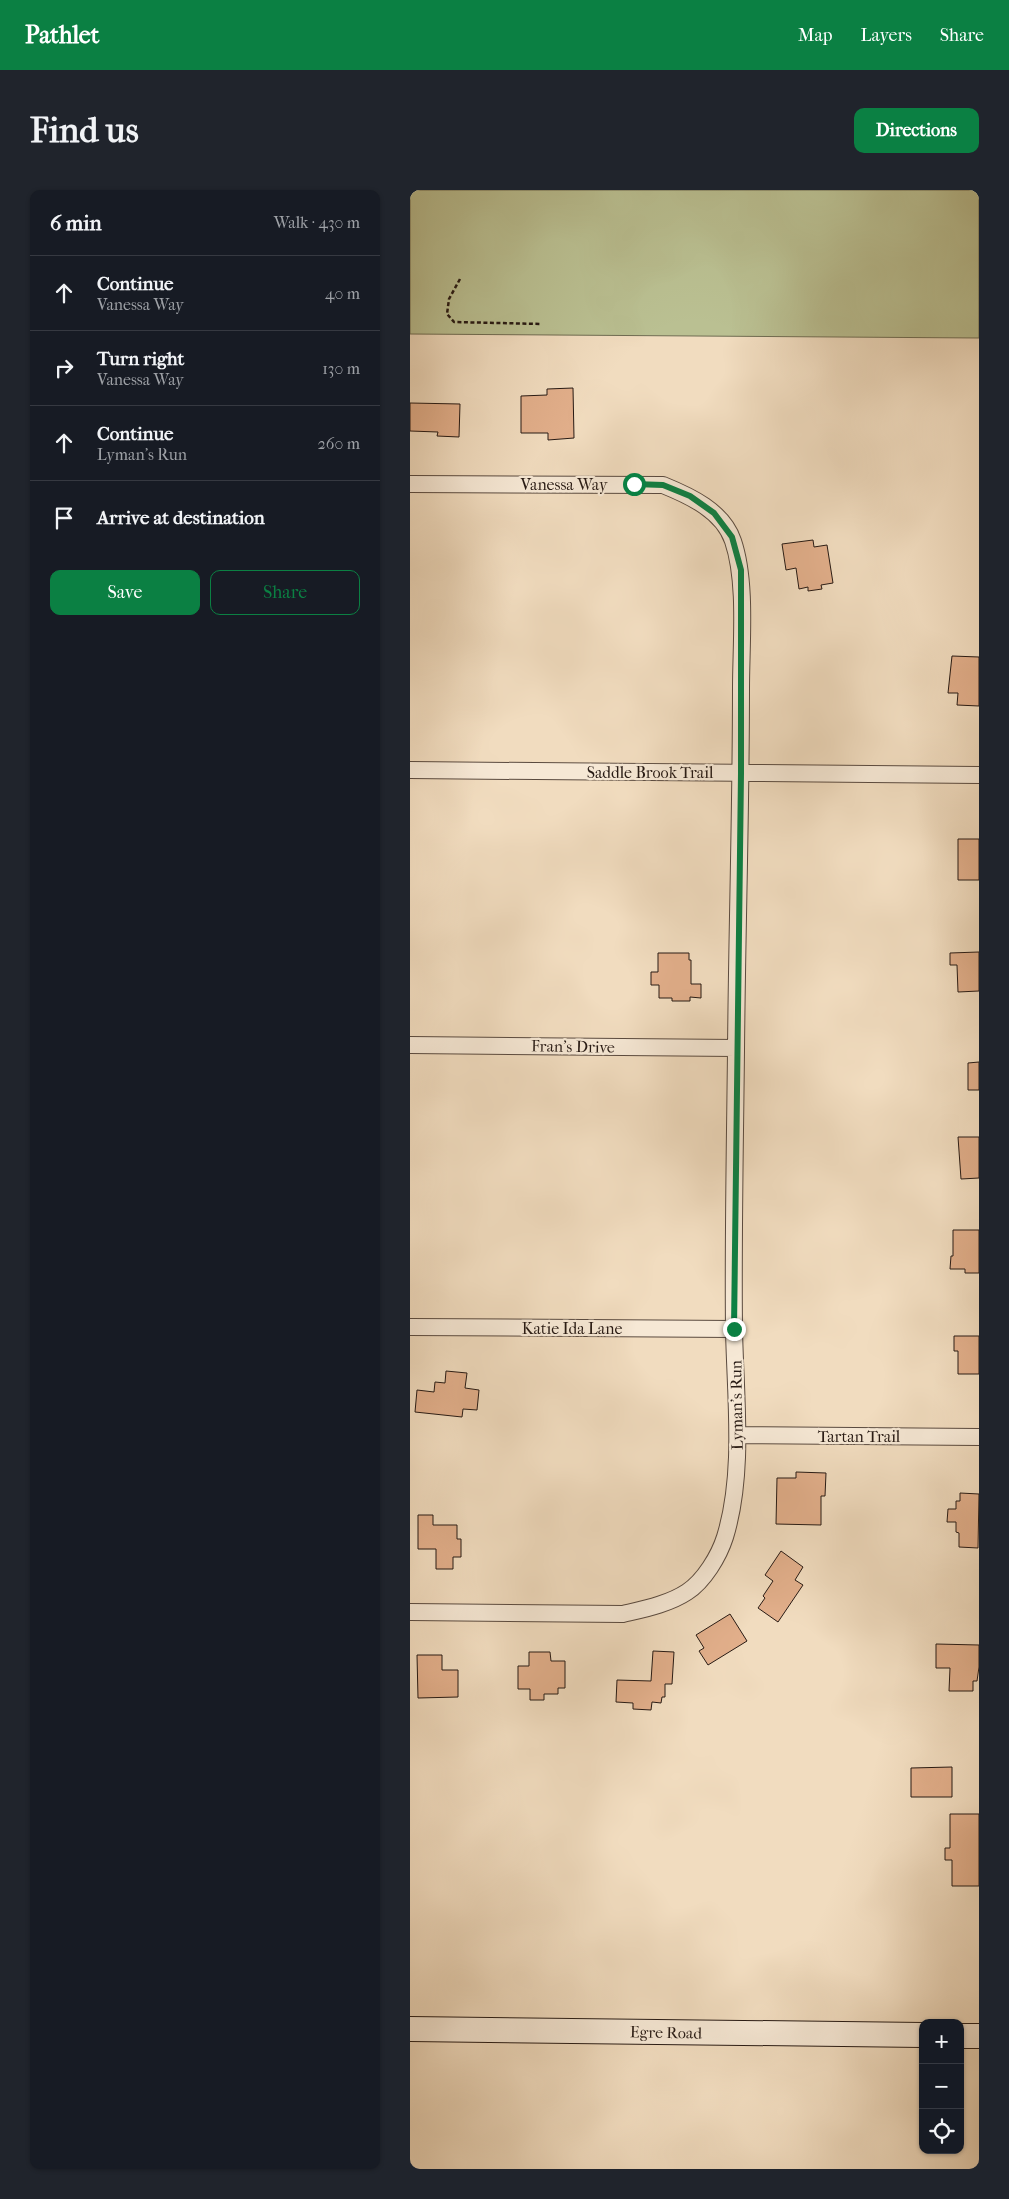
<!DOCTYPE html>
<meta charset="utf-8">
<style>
:root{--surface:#171b24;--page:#20242c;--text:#f1f3f6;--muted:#9ea1a6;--line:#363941;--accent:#0b8043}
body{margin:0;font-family:"IM FELL French Canon",serif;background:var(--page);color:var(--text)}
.controls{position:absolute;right:15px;bottom:15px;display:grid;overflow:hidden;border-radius:10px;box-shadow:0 1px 4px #0004}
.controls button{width:45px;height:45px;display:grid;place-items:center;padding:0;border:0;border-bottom:1px solid var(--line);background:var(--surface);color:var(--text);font:25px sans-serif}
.stop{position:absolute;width:15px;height:15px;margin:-11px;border:4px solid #0b8043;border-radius:50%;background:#fff}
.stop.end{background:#0b8043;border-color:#fff;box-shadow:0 1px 5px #0008}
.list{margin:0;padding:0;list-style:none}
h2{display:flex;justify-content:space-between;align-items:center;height:65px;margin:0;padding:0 20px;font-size:21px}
h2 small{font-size:16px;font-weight:400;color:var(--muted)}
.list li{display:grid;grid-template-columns:32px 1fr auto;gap:15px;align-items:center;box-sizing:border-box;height:75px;padding:0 20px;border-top:1px solid var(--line)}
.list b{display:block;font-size:19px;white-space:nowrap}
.list p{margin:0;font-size:16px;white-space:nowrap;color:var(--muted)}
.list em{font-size:16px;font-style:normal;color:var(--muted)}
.actions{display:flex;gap:10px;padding:15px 20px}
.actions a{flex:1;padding:11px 0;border:1px solid var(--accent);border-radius:10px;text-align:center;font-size:18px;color:var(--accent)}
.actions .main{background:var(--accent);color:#fff}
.icon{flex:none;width:28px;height:28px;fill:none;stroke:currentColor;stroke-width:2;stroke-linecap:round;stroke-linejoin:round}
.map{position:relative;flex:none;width:569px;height:1979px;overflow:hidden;border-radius:10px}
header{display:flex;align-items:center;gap:30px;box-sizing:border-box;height:70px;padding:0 25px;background:var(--accent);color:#fff}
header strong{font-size:24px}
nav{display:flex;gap:28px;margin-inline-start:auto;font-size:18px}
.intro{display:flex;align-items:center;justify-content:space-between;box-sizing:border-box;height:120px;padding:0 30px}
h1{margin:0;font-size:35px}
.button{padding:12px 22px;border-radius:10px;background:var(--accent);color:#fff;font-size:18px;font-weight:700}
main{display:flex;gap:30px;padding:0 30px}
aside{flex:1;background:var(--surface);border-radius:10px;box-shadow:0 1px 4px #0004}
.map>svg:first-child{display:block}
</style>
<header>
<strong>Pathlet</strong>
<nav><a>Map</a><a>Layers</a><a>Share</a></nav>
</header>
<div class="intro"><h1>Find us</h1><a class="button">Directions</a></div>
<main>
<aside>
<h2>6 min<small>Walk · 430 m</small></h2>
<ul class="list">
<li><svg class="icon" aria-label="ahead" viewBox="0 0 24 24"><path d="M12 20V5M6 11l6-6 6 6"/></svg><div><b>Continue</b><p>Vanessa Way</p></div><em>40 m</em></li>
<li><svg class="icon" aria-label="right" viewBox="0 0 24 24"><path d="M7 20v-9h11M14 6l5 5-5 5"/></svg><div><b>Turn right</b><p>Vanessa Way</p></div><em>130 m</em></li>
<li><svg class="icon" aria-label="ahead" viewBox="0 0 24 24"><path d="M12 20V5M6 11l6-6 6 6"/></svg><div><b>Continue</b><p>Lyman's Run</p></div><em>260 m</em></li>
<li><svg class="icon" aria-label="arrive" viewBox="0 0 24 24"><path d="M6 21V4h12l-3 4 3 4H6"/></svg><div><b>Arrive at destination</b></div></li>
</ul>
<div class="actions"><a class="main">Save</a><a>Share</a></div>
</aside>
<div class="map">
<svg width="569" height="1979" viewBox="0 0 569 1979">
<rect width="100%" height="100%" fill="#f1dcbf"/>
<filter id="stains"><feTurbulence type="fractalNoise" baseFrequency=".004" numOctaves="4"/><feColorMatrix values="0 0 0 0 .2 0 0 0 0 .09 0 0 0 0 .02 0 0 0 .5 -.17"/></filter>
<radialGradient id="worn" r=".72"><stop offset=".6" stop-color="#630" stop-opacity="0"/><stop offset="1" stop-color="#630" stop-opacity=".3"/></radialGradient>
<!-- green -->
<path fill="#bac092" stroke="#706d53" d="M0 0H569V148L0 144Z"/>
<!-- building -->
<path fill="#e2af8b" stroke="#271a14" d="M163 198 164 248 138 250V243H111V206L137 205V199Z
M0 213 50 214 49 247 27 246 28 242 0 241Z
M403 350 404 357 417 355 423 393 411 395 412 399 398 401V397L389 399 386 378 376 380 372 354Z
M542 466 569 467V516L547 515 548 503H538Z
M548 649H569V690H548Z
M569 762V801L548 802 547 775H540V763Z
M248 763H279V770H281V794H291V808L280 807V811H262V808H249V795H241V782H248Z
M569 872V900H558V873Z
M548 947H569V988L551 989Z
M543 1040H569V1083H555V1079H540L541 1066H543Z
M544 1146H569V1184H548V1161H544Z
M36 1181 57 1183 55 1198 69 1200 67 1220 53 1219 52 1227 5 1222 7 1200 24 1202 25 1192 35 1193Z
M386 1282 416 1283 415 1306H411V1335L366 1334 367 1288H386Z
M550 1303 569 1304 568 1358 549 1357V1343L546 1342V1332H537L538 1319H546V1311H550Z
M8 1325H23V1335H47V1349H51V1367H43V1379H26V1359H8Z
M371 1361 393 1377 385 1390 393 1395 368 1432 348 1418 355 1408 353 1406 363 1391 355 1385Z
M320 1424 337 1451 298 1475 289 1461 294 1458 286 1445Z
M526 1454 569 1455V1477L567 1491H563V1501H539L540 1478H526Z
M243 1461 264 1462 262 1494H255V1507H252L251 1513 242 1512 241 1520 223 1519V1513L206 1512 207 1490 241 1491Z
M119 1462H140L141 1471H155V1498H148V1504H134V1510H120V1499H108V1476H119Z
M7 1465H32V1480H48V1507L8 1508Z
M542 1577V1607H501V1578Z
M540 1624H569V1696H542V1670H535V1658H540Z"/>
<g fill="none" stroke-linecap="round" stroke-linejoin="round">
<!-- street casing -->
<g stroke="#5a4a3f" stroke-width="18">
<path id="street" d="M0 294 253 295C280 306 313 321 323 351 337 392 331 454 331 498 331 619 327 740 326 861 325 954 323 1046 324 1138 325 1205 335 1282 315 1347 309 1366 294 1391 277 1402 259 1414 234 1419 213 1424L0 1422
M0 580 569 585
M0 855 326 858
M0 1137 324 1139
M328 1245 569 1247"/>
</g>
<!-- secondary casing -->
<g stroke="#271a14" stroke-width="26">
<path id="secondary" d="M0 1839 513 1845
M550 1846H569"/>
</g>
<!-- path -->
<path stroke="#271a14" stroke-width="2.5" stroke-dasharray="4 2.5" stroke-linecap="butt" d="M50 89 39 109 37 124 44 132 131 134"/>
<!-- street -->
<use href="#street" stroke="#f6e8d5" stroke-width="16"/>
<!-- secondary -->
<use href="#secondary" stroke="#f6e8d5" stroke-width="24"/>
</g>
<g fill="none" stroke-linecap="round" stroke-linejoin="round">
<!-- route -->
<path stroke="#0b8043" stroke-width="6" d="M224 294 253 295 280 306 304 323 322 347 331 380V583L324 1139"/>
</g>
<g text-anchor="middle" stroke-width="4.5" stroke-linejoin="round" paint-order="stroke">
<!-- street labels -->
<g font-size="16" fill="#271a14" stroke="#f6e8d5">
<text x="154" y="300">Vanessa Way</text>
<text x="240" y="588">Saddle Brook Trail</text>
<text transform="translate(163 856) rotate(1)" y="6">Fran's Drive</text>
<text x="162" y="1144">Katie Ida Lane</text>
<text transform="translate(326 1215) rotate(-91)" y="6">Lyman's Run</text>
<text x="449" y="1252">Tartan Trail</text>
<text transform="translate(256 1842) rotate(1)" y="6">Egre Road</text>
</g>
</g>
<rect width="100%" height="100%" filter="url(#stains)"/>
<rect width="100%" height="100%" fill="url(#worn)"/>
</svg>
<div class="controls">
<button>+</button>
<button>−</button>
<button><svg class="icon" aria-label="locate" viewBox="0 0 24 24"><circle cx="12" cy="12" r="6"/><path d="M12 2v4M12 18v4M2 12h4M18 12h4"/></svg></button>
</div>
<div class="stop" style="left:224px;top:294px"></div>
<div class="stop end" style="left:324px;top:1139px"></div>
</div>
</main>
